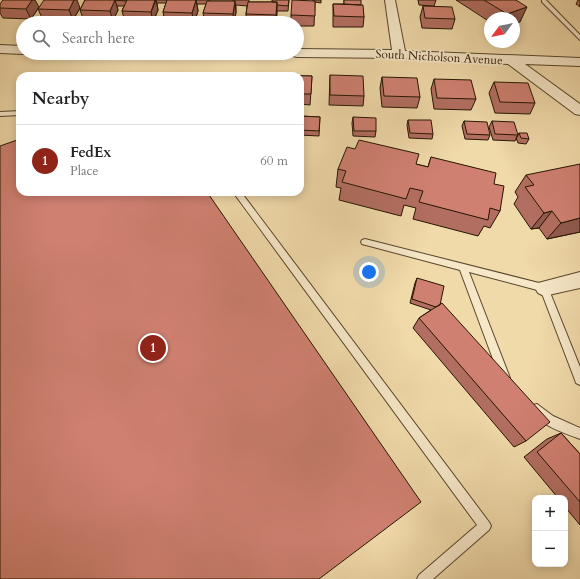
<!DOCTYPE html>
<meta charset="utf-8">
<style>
:root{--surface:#fff;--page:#f2f2f2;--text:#222;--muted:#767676;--line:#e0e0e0;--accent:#8f2418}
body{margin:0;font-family:Cardo,serif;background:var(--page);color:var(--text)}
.controls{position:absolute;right:12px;bottom:12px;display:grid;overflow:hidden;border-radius:8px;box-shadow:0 2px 10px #0003}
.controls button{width:36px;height:36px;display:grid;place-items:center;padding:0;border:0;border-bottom:1px solid var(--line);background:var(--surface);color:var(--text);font:20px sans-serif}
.compass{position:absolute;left:484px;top:12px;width:36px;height:36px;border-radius:50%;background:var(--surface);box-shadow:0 2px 10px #0003;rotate:238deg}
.you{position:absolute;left:369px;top:272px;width:14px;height:14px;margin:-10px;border:3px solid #fff;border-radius:50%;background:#1a73e8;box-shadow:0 0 0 6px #1a73e833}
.badge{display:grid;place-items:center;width:26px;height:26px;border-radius:50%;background:var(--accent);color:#fff;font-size:13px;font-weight:700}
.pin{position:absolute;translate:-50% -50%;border:2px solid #fff;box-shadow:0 1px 4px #0006}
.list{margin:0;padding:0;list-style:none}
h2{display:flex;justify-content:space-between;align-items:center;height:52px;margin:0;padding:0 16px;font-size:17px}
h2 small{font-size:13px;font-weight:400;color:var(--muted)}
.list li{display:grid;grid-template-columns:26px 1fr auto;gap:12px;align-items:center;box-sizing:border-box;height:72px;padding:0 16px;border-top:1px solid var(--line)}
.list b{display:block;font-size:15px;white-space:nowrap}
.list p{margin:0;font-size:13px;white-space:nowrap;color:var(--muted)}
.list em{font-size:13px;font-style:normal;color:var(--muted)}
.icon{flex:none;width:22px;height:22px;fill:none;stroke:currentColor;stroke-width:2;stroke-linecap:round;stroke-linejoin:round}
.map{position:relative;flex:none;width:580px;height:579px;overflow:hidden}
.search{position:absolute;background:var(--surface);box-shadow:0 2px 10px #0003;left:16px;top:16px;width:288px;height:44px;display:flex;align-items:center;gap:10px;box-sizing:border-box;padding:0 14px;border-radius:22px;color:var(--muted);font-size:15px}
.panel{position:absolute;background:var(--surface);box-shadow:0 2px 10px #0003;left:16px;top:72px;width:288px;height:124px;border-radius:12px}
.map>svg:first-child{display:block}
</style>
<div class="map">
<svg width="580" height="579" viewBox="0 0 580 579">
<rect width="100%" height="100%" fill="#f1daaa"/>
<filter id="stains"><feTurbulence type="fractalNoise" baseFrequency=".005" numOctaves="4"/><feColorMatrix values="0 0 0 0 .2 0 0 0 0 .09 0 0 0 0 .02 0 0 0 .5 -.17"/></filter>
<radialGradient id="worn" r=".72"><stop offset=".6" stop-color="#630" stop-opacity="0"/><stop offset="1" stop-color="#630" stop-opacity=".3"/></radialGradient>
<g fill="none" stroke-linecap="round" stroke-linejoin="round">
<!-- service casing -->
<g stroke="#58462b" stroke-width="2">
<path id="service" d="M542 0H546L580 35V40L542 2Z
M20 111V115L0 116V112Z
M233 192H241L489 522 491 526 489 530 433 579H417L419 575 477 525Z
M365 239 547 285 580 367V385L576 383 575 380 541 291 469 272 510 378 509 381 505 383 501 381 500 378 460 270 362 244 361 242 362 240Z
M537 404 553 416 580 428V439C565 433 539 426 532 409L533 405Z"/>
</g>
<!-- minor casing -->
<g stroke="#58462b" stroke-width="2">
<path id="minor" d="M385 0H395L405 51 580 58V66L525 64 580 104V115L575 114 508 64 399 58 297 57 293 56 291 53H297V49L392 50Z
M0 45 23 46V53H26L23 54 0 53Z
M580 272V288L544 296 538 293 535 288 538 283Z"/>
</g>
<!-- service -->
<use href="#service" fill="#f6e7c8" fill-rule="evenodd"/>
<!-- minor -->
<use href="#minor" fill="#f6e7c8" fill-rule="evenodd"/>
</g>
<!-- wall -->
<path fill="#b26e61" stroke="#251501" d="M85 0H210L209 1H233V0H249V2H272L289 0 288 11H277L276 23H246V14L247 6 236 5V12L234 23H205L203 13 206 4H197L198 11 194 23 165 22 163 12 166 3H157L158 10 153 22H125L122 11 124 6H117L118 10 113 21H84L80 10Z
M314 0H321V3L315 2 314 26H297V23H291V15Z
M344 0 361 5 364 17 363 27H333V4H344Z
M418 0H436L434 6 419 5Z
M456 0H516L520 22 514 18H490V22Z
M578 0H580V7L576 4Z
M0 4 39 7 31 19 3 18 0 13Z
M423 6 455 19 452 29 422 28 420 17Z
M80 8 73 20H43L38 9Z
M330 75 364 96 363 106 329 105Z
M300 76H312L310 105 300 104Z
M382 77 420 97 417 108 382 107 380 88Z
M434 79 476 99 471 110 434 109 431 89Z
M494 82 535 103 530 114 495 113 489 93Z
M300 116 320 117 319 136 300 135Z
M353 117 376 131 375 137 353 136 352 123Z
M408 120 433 134 432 139 409 138 407 125Z
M464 121 490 135 488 140 465 139 462 126Z
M492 121 518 135 515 141 493 140 489 127Z
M519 133 529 139 526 144 518 143 516 138Z
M431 157 494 184 500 211 490 228 484 226 478 236 413 219 416 208 404 205 401 216 339 200 341 188 336 187 338 169 416 164 428 167Z
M526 175 580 232 547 239 539 228 531 229 514 204 518 197 515 192Z
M417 278 440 305 526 441 514 447 413 328 419 318 431 310 410 303 415 283Z
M561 433 580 454V525L565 507V498H558L524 457 547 439Z"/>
<!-- shaded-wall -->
<path fill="#915a4f" stroke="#251501" d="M32 0H35L39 7 31 19 26 9Z
M74 0H77L80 8 73 20 69 10Z
M115 0 118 10 113 21 110 11Z
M156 0 158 10 153 22 151 12Z
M196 0 198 11 194 23 192 13Z
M235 1 236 12 234 23 233 14Z
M277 2V13L276 23V15Z
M527 7 520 22 514 24V18H505L507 14Z
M552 211 539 228 531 229 544 213Z
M580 218V232L547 239 561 223Z"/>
<!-- building -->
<path fill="#cf8071" stroke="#251501" d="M3 0H32L26 9 0 8V4Z
M44 0H74L69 10 38 9Z
M85 0H115L110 11 80 10Z
M115 0H127L126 1Z
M127 0H155L151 12 122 11Z
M167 0H196L192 13 163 12Z
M272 0H289L288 6 277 5V2H272Z
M292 0 315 1V16L291 15Z
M344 0H361V5L344 4Z
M484 0H516L527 7 507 14Z
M207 1H235L233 14 203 13Z
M248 2H277L276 15 246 14Z
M333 4 363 5 364 17 334 16Z
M423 6 452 7 455 19 425 18Z
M226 73 259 74 258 76H225Z
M278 75 312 76 311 94H300V76H278Z
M330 75 363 76 364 96 330 95Z
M382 77 417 78 420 97 384 96Z
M434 79 471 80 476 99 437 98Z
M494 82 528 83 535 103 500 102Z
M300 116 320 117 319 131 300 130Z
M353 117 376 118V131H354Z
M408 120H431L433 134 410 133Z
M464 121 487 122 490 135 467 134Z
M492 121 514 122 518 135 495 134Z
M519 133H527L529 139 521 138Z
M20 139V192H207L421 502 319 579H0V146Z
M359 140 419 154 416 164 428 167 431 157 496 173 494 184 504 186 500 211 490 208 488 220 419 202 423 191 410 188 406 199 342 182 346 171 338 169 347 147 355 149Z
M580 164V218L561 223 552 211 544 213 525 187 534 185 526 175Z
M417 278 444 286 440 305 436 307 412 299Z
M442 303 550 422 526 441 419 318Z
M561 433 580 454V502L537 452Z"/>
<g text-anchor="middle" stroke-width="3.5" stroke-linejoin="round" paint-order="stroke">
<!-- far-street labels -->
<g font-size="12" fill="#251501" stroke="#f6e7c8">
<text transform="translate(439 57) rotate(3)" y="4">South Nicholson Avenue</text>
</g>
</g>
<rect width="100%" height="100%" filter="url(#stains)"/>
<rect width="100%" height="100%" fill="url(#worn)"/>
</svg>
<div class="controls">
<button>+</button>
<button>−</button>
</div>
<svg class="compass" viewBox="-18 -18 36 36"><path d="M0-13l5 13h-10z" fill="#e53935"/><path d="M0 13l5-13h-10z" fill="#767676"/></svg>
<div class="you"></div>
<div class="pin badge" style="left:153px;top:348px">1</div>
<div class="search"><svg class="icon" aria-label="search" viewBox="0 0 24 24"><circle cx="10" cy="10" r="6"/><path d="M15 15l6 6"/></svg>Search here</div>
<section class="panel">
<h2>Nearby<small></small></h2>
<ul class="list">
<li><span class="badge">1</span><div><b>FedEx</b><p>Place</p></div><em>60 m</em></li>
</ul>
</section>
</div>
